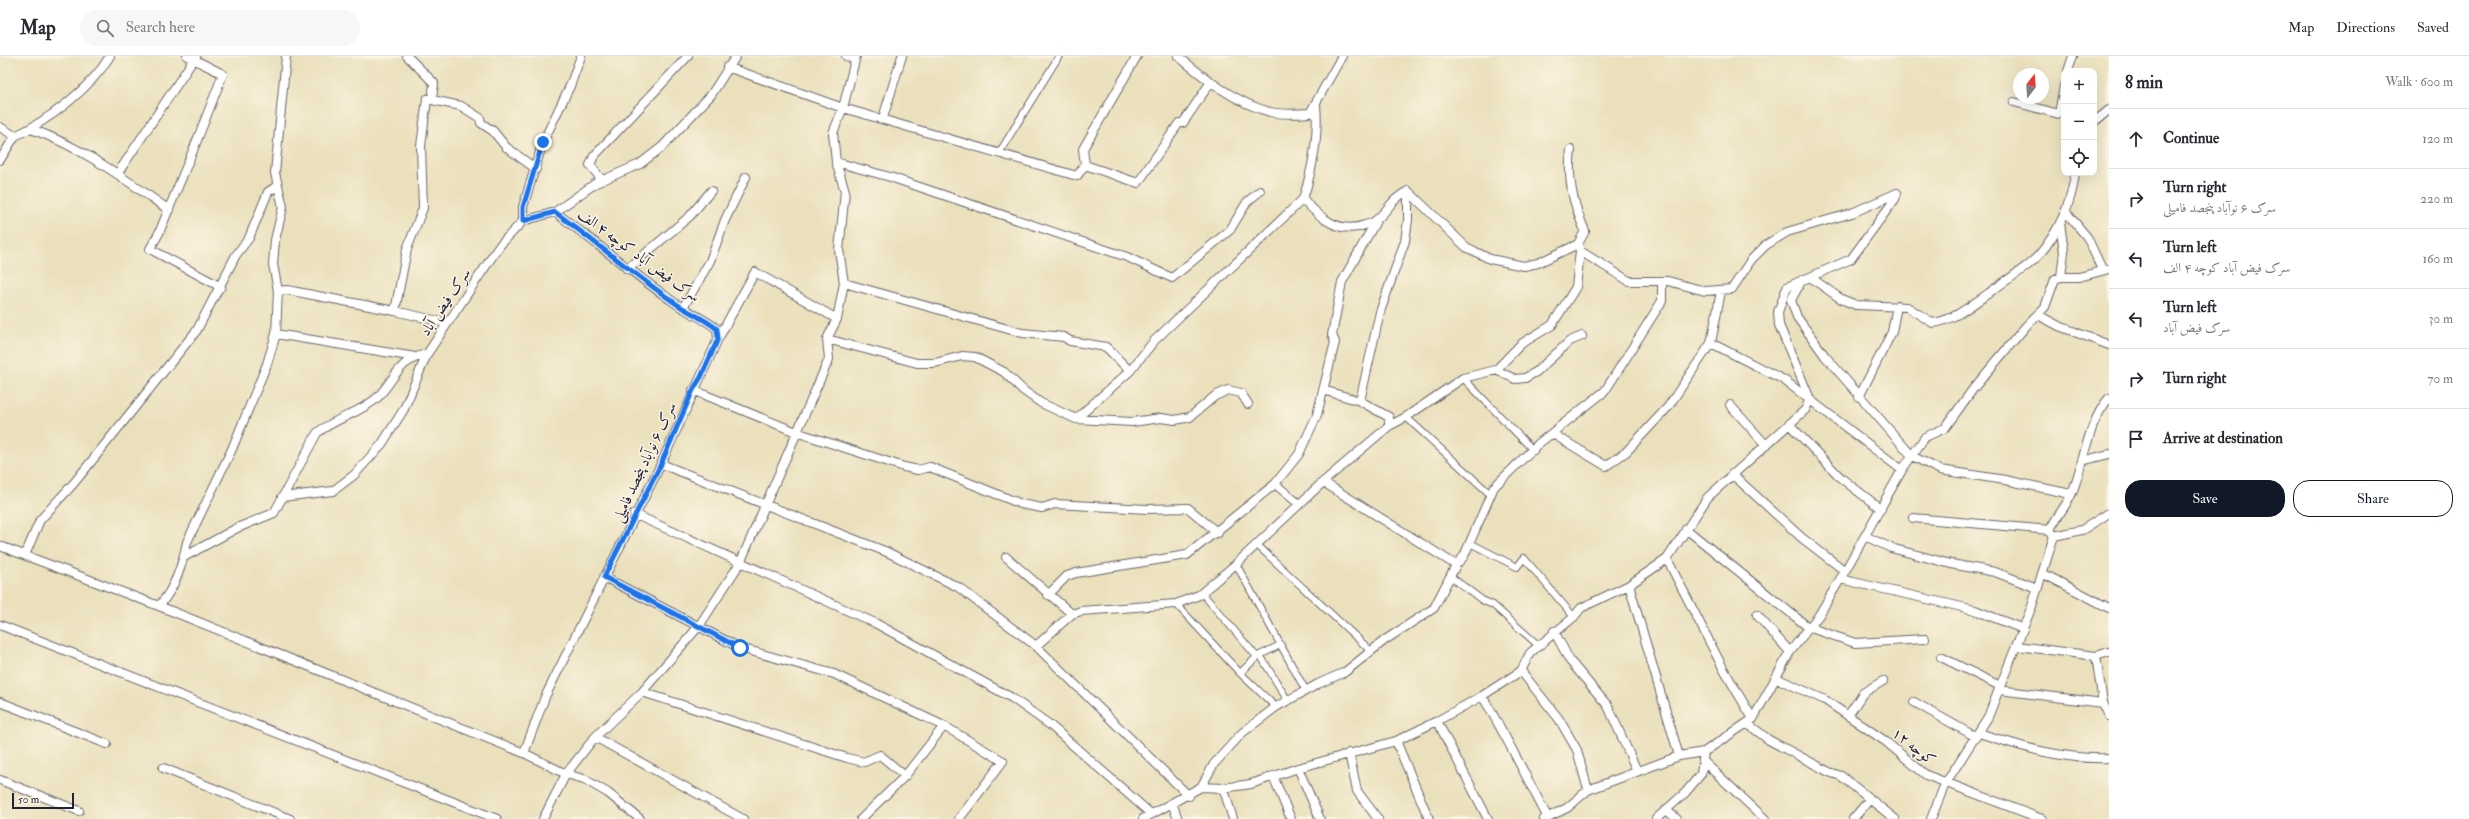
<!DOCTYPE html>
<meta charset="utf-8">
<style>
:root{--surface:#fff;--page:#f7f7f7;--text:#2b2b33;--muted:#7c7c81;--line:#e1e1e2;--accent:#111827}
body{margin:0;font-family:"IM FELL Double Pica",Amiri,serif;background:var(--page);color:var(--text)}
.controls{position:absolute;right:12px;top:12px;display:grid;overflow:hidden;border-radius:8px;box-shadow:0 4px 16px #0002}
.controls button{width:36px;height:36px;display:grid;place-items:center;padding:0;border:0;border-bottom:1px solid var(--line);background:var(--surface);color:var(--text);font:20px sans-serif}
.compass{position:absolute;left:2013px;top:12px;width:36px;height:36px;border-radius:50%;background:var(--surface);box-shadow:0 4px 16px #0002;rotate:17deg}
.scale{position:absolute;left:12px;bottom:10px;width:62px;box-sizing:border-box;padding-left:4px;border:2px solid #22223b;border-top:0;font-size:11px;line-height:14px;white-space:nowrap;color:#22223b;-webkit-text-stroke:3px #fcf5e5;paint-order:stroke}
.stop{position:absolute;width:12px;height:12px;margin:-9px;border:3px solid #1a73e8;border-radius:50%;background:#fff}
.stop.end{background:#1a73e8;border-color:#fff;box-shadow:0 1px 4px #0008}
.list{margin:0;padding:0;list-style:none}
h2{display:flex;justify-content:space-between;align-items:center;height:52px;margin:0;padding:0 16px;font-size:17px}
h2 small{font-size:13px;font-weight:400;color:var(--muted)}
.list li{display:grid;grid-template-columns:26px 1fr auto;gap:12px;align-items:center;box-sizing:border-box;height:60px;padding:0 16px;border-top:1px solid var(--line)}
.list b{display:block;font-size:15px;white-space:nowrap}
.list p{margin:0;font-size:13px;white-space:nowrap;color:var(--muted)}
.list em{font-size:13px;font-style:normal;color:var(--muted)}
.actions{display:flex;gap:8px;padding:12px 16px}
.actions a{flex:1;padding:9px 0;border:1px solid var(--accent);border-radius:16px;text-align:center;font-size:14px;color:var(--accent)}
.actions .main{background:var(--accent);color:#fff}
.icon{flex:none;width:22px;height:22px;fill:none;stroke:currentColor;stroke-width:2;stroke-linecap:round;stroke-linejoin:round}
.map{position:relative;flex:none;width:2109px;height:763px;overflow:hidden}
header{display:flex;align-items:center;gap:24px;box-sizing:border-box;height:56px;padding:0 20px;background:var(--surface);border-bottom:1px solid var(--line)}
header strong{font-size:19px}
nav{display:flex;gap:22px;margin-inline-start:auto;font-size:14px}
.search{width:280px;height:36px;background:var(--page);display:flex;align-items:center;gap:10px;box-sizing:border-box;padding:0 14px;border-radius:22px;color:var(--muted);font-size:15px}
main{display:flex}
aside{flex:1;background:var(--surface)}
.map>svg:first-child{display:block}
</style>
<header>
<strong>Map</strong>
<div class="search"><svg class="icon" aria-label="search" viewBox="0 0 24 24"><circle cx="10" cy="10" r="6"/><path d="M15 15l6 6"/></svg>Search here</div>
<nav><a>Map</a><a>Directions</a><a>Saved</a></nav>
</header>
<main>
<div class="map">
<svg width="2109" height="763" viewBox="0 0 2109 763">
<rect width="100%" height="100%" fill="#fcf5e5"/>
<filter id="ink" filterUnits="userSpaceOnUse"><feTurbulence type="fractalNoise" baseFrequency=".025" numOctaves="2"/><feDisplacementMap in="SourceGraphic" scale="8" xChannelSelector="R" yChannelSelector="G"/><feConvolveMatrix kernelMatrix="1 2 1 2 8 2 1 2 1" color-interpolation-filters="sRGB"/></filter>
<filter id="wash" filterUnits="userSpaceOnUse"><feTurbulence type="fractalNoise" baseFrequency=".012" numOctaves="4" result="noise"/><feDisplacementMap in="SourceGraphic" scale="16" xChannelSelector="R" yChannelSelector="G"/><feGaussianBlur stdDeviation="0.9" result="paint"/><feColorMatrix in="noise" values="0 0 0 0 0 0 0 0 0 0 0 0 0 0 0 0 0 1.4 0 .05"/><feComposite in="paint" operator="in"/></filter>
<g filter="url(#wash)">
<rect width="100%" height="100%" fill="#eae0bc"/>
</g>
<g filter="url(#ink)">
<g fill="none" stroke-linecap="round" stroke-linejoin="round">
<!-- pedestrian casing -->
<g stroke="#686468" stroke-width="8">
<path id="pedestrian" d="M999 97 1059 0
M1463 322 1534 395
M1406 361 1490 438
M1470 487 1517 511 1524 502 1574 561
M1256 488 1371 595
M1236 508 1306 635
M1451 521 1482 544 1493 549 1538 589
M1202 537 1257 601 1260 599 1288 645
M1176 548 1240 617 1276 651
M1260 599 1280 589
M1240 617 1257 601"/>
</g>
<!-- minor casing -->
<g stroke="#686468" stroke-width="10">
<path id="minor" d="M187 0 223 18 194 92 159 177 150 193 221 231
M846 0 855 4
M1178 0C1204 22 1236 47 1270 56 1283 59 1297 58 1310 57L1342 0
M727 11 843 52 1077 120 1085 109 1083 93 1137 0
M2068 15 2073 0
M432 44 461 50 480 62 481 67 493 75 506 91 536 113
M2014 46 2059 58 2064 29
M883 62 902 0
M2094 66 2109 54
M0 71 15 80C48 65 91 32 110 0
M31 73C82 91 125 123 169 154
M0 104 15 80
M836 106 890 121 1127 201 1172 222 1230 174 1247 146 1260 135
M1085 109 1138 127 1179 67H1183L1210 27
M118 117 196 0
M602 124 590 109 594 100 688 0
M1408 135 1466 191 1490 203 1524 210 1538 207 1578 188
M1303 143C1319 161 1339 179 1365 169 1368 168 1373 167 1376 164 1389 154 1391 143 1408 135
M555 156C595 186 634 218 675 247 689 257 704 262 717 273L718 283
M2066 156 2087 181 2102 213
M523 165V151L543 86 570 30 581 0
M1580 195 1629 225H1668L1705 235 1732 233 1751 204 1766 189 1787 176 1852 157 1897 137
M627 213 690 160 711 135
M1810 221 1841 243 1856 249 1907 251 1933 267C1954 264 1972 249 1989 237 2004 225 2025 214 2038 200 2058 177 2072 147 2075 117
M2061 221H2079L2109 213
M1802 224 1791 244 1797 261 1825 300 1912 400 1940 414 2005 424 2071 438
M844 227 1022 277 1064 281 1070 285 1106 291 1130 315
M278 235 287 234 395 255 447 267
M683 252 710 205 725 164 746 121
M395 255 407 193 423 152 421 90 427 43 432 44 434 27 407 0
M2038 259 2059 270 2109 289
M276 278 415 301
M827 283 917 307H935L962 300 975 301 1004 316 1024 335 1041 347 1076 363 1132 366 1161 362 1175 364 1190 361 1215 340 1228 334 1241 337 1248 348
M1711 287 1784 324 1902 414
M1496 314 1515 323 1525 322 1536 316 1570 285 1582 280
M693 334 796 376 904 411 918 414 930 411 1021 448 1042 452 1055 448 1147 453 1188 452 1218 477
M1323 334 1360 345 1389 361V370
M1859 341 1892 276 1897 250
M1360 345 1380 256 1405 185 1408 164V135
M1730 349 1765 388
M1076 363 1130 315 1154 285 1303 143C1313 112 1319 82 1316 49
M1789 368 1841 422 1881 453
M1553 378 1606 410 1626 396 1668 351 1711 287 1721 235
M2082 405 2109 398
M661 408 887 496 958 531 1036 590 1189 740
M1732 418 1802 482 1845 515
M1323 426 1456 509
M1275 428 1299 448
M282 441 333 435 354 419 382 388 404 353 427 298
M634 458 875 567 1012 642 1050 669 1151 758
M1913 462 2050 474
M1686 473 1808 571 1855 587 1925 583
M1865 480 1891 492 1951 508 1995 516 2037 532
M2054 480 2082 474 2109 457
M0 490 159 550 524 697 566 718 584 723 608 737 640 763
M25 499 40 464 74 427 197 274 236 199 249 182 268 136 277 130
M184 501 237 472 274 457 317 377C335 362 361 357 378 341 395 323 398 304 427 298L500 189 523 165 555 156 596 127 640 108 662 91 711 39 736 0
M1006 501 1072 558
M1667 503 1724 614 1753 663
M2042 517 2109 552
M604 521 740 592 834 618 944 670 1003 705 959 763
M1840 523 1975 554 2023 573
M1629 529 1679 700
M1048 539 1067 520 1076 517 1187 499 1275 428 1299 398 1317 359 1335 286 1332 279 1342 226 1376 165
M159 550C175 532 182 510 187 486L232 393 267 308 276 278 278 235 273 208 275 184 283 151 275 117 286 0
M1757 559 1790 596
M0 569 497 763
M1554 575 1570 605 1608 650 1637 715
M1036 590 1072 558 1081 555 1176 548 1199 539 1236 508 1323 426 1389 370 1406 361 1463 322 1496 314 1521 288 1552 269 1576 231 1580 195 1578 188 1585 175C1573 147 1567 124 1571 94
M2017 590 2096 600 2103 647 2109 660
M2096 600 2109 596
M1941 601 2000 630
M1521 615 1559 663 1577 694 1588 734
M1776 622 1825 644 1885 685 1926 719 2042 763
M1999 634 2103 647
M642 636 847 702 864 706 880 699 905 720
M1482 640C1506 679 1526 721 1548 762
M0 646 107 688
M1914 646 1976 681
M1848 660 1863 637 1883 625
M1437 665 1488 763
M1748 668 1769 684 1829 716 1841 720 1895 763
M1979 677C2022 691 2063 704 2109 702
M595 681 743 763
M1396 685 1429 763
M524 697 545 641 661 408 718 283 755 216 837 263
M1349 697 1357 735 1378 763
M1703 705 1765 763
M163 712 290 763
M1298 712 1320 763
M1273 720 1291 763
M0 724 79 755
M1201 731 1223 732 1251 728 1298 712 1396 685 1437 665 1482 640 1521 615 1530 597 1574 561 1581 552 1629 529 1667 503 1708 441 1805 354 1810 343 1779 269 1778 256 1787 231 1851 203 1895 143 1897 137
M1217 732 1224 734 1233 763
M1172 747 1178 763
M1666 754 1677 763
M543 763 566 718 595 681 642 636 699 570 740 507 829 303 827 283 837 263 844 227 839 194 845 135 836 106 833 77 843 52 856 0
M861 763 905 720 944 670
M1143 763 1201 731 1214 708 1242 677 1276 651 1318 628 1345 616 1385 584 1434 552 1456 509 1464 500 1494 431 1538 388 1605 335 1662 245V226
M1544 763 1567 752 1588 734 1679 700 1704 696 1753 663 1790 596 1819 559 1845 515 1902 414 1925 381 1945 372 1973 333 2026 270 2045 251 2055 223 2061 221 2064 196 2060 167
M1656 763 1685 737 1701 718 1704 696
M1853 763 1870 743
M1931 763 1945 728 1988 661 2032 550 2054 480 2050 474C2056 461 2067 449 2072 437 2084 407 2087 368 2109 342"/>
</g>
<!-- pedestrian -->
<use href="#pedestrian" stroke="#fff" stroke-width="6"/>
<!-- minor -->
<use href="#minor" stroke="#fff" stroke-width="8"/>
</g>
</g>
<g fill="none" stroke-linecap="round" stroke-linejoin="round" filter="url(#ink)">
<!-- route -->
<path stroke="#1a73e8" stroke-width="5" d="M543 86 523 151V165L555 156C595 186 634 218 675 247 689 257 704 262 717 273L718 283 701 321 693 334 661 408 604 521 740 592"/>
</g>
<g text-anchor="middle" stroke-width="3" stroke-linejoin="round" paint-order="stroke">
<!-- street labels -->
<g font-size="15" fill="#22223b" stroke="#fcf5e5">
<text transform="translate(639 199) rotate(36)" y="5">سرک فيض آباد کوچه ۴ الف</text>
<text transform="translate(445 246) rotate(-56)" y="5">سرک فيض آباد</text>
<text transform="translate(644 406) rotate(-65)" y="5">سرک ۶ نوآباد پنجصد فامیلی</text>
<text transform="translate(1914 690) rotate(38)" y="5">کوچه ۱۲</text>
</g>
</g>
</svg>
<div class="controls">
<button>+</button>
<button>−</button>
<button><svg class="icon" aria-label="locate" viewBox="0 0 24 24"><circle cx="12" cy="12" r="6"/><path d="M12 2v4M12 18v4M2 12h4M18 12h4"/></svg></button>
</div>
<svg class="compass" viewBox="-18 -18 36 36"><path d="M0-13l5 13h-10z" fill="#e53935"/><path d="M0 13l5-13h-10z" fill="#7c7c81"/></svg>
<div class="scale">50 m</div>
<div class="stop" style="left:740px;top:592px"></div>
<div class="stop end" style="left:543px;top:86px"></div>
</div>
<aside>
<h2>8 min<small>Walk · 600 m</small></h2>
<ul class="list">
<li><svg class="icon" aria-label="ahead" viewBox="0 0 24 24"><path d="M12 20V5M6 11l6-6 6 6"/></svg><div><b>Continue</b></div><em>120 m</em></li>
<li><svg class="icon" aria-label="right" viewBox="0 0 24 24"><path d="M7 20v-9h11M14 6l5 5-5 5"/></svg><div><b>Turn right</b><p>سرک ۶ نوآباد پنجصد فامیلی</p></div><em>220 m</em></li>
<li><svg class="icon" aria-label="left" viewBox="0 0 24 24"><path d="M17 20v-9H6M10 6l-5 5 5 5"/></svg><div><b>Turn left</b><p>سرک فيض آباد کوچه ۴ الف</p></div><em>160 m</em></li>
<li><svg class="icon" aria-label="left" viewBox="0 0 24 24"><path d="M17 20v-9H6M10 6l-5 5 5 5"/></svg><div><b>Turn left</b><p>سرک فيض آباد</p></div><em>30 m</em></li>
<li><svg class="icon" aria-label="right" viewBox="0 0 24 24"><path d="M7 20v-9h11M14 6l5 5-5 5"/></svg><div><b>Turn right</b></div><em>70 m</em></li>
<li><svg class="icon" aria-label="arrive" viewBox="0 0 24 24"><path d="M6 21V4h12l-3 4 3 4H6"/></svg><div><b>Arrive at destination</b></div></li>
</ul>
<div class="actions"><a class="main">Save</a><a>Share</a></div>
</aside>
</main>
